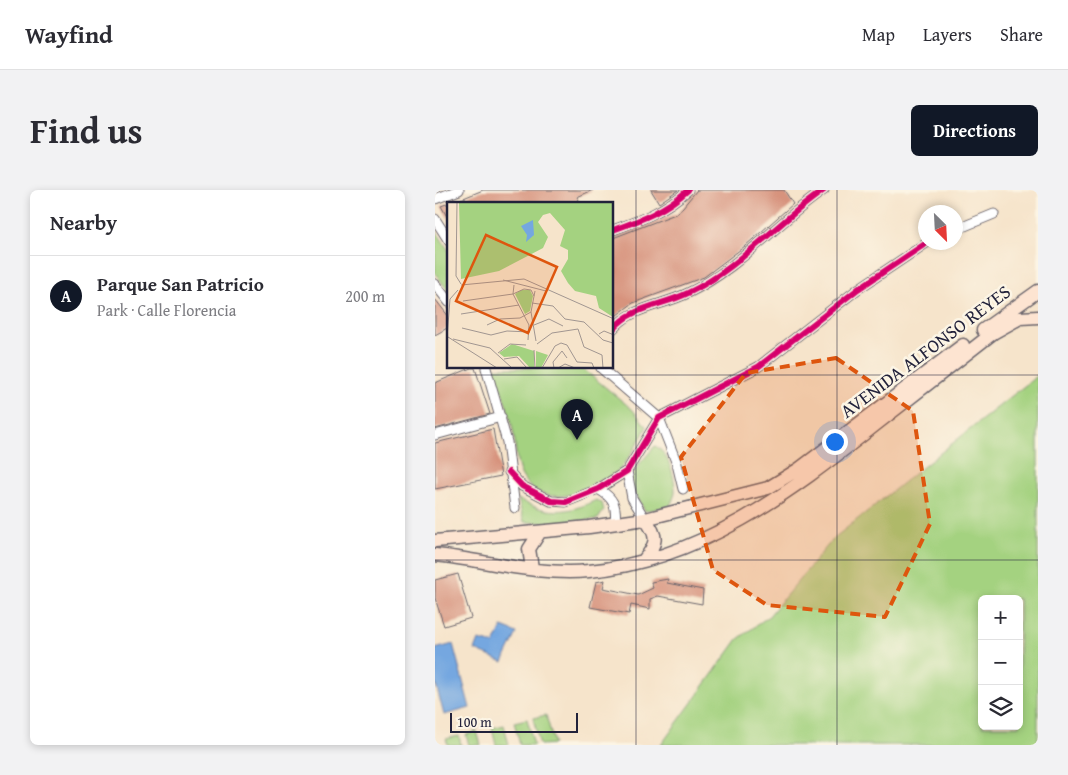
<!DOCTYPE html>
<meta charset="utf-8">
<style>
:root{--surface:#fff;--page:#f2f2f3;--text:#2b2b33;--muted:#7c7c81;--line:#e1e1e2;--accent:#111827}
body{margin:0;font-family:"Gentium Book Plus",serif;background:var(--page);color:var(--text)}
.controls{position:absolute;right:15px;bottom:15px;display:grid;overflow:hidden;border-radius:8px;box-shadow:0 2px 8px #0003}
.controls button{width:45px;height:45px;display:grid;place-items:center;padding:0;border:0;border-bottom:1px solid var(--line);background:var(--surface);color:var(--text);font:25px sans-serif}
.compass{position:absolute;left:483px;top:15px;width:45px;height:45px;border-radius:50%;background:var(--surface);box-shadow:0 2px 8px #0003;rotate:156deg}
.scale{position:absolute;left:15px;bottom:12px;width:128px;box-sizing:border-box;padding-left:5px;border:2px solid #22223b;border-top:0;font-size:14px;line-height:18px;white-space:nowrap;color:#22223b;-webkit-text-stroke:4px #fcf5e5;paint-order:stroke}
.you{position:absolute;left:399px;top:251px;width:18px;height:18px;margin:-12px;border:4px solid #fff;border-radius:50%;background:#1a73e8;box-shadow:0 0 0 8px #1a73e833}
.badge{display:grid;place-items:center;width:32px;height:32px;border-radius:50%;background:var(--accent);color:#fff;font-size:16px;font-weight:700}
.pin{position:absolute;translate:-50% -41px;filter:drop-shadow(0 1px 2px #0008)}
.pin::after{content:'';position:absolute;top:26px;width:18px;height:15px;background:inherit;clip-path:polygon(0 0,100% 0,50% 100%)}
.list{margin:0;padding:0;list-style:none}
h2{display:flex;justify-content:space-between;align-items:center;height:65px;margin:0;padding:0 20px;font-size:21px}
h2 small{font-size:16px;font-weight:400;color:var(--muted)}
.list li{display:grid;grid-template-columns:32px 1fr auto;gap:15px;align-items:center;box-sizing:border-box;height:80px;padding:0 20px;border-top:1px solid var(--line)}
.list b{display:block;font-size:19px;white-space:nowrap}
.list p{margin:0;font-size:16px;white-space:nowrap;color:var(--muted)}
.list em{font-size:16px;font-style:normal;color:var(--muted)}
.icon{flex:none;width:28px;height:28px;fill:none;stroke:currentColor;stroke-width:2;stroke-linecap:round;stroke-linejoin:round}
.map{position:relative;flex:none;width:603px;height:555px;overflow:hidden;border-radius:8px}
header{display:flex;align-items:center;gap:30px;box-sizing:border-box;height:70px;padding:0 25px;background:var(--surface);border-bottom:1px solid var(--line)}
header strong{font-size:24px}
nav{display:flex;gap:28px;margin-inline-start:auto;font-size:18px}
.intro{display:flex;align-items:center;justify-content:space-between;box-sizing:border-box;height:120px;padding:0 30px}
h1{margin:0;font-size:35px}
.button{padding:12px 22px;border-radius:8px;background:var(--accent);color:#fff;font-size:18px;font-weight:700}
main{display:flex;gap:30px;padding:0 30px}
aside{flex:1;background:var(--surface);border-radius:8px;box-shadow:0 2px 8px #0003}
.map>svg:first-child{display:block}
</style>
<header>
<strong>Wayfind</strong>
<nav><a>Map</a><a>Layers</a><a>Share</a></nav>
</header>
<div class="intro"><h1>Find us</h1><a class="button">Directions</a></div>
<main>
<aside>
<h2>Nearby<small></small></h2>
<ul class="list">
<li><span class="badge">A</span><div><b>Parque San Patricio</b><p>Park · Calle Florencia</p></div><em>200 m</em></li>
</ul>
</aside>
<div class="map">
<svg width="603" height="555" viewBox="0 0 603 555">
<rect width="100%" height="100%" fill="#fcf5e5"/>
<filter id="ink" filterUnits="userSpaceOnUse"><feTurbulence type="fractalNoise" baseFrequency=".02" numOctaves="2"/><feDisplacementMap in="SourceGraphic" scale="10" xChannelSelector="R" yChannelSelector="G"/><feConvolveMatrix kernelMatrix="1 2 1 2 8 2 1 2 1" color-interpolation-filters="sRGB"/></filter>
<filter id="wash" filterUnits="userSpaceOnUse"><feTurbulence type="fractalNoise" baseFrequency=".0096" numOctaves="4" result="noise"/><feDisplacementMap in="SourceGraphic" scale="20" xChannelSelector="R" yChannelSelector="G"/><feGaussianBlur stdDeviation="1.12" result="paint"/><feColorMatrix in="noise" values="0 0 0 0 0 0 0 0 0 0 0 0 0 0 0 0 0 1.4 0 .05"/><feComposite in="paint" operator="in"/></filter>
<g filter="url(#wash)">
<rect width="100%" height="100%" fill="#f6e4cb"/>
<!-- green -->
<path fill="#a4d280" stroke="#637a5e" fill-rule="evenodd" d="M0 39 14 61V102L0 83Z
M59 178H147L197 219 212 237C204 251 196 266 185 279 165 300 111 321 90 291 79 276 82 257 78 240 74 219 65 198 59 178Z
M603 185V555H226L303 449 334 426 399 348ZM547 409H584V536H547Z
M220 256C233 262 240 286 240 301 240 306 237 311 235 316L210 321C188 285 195 286 220 256Z
M83 309C111 325 133 324 161 310L167 313 169 320 163 329 118 333 89 332Z
M111 525 119 554 105 555 98 528Z
M92 529 99 555H85L79 532Z
M69 535 74 555H61L57 538Z
M42 541 46 555H34L31 545Z
M24 546 26 555H13L11 549Z"/>
<!-- water -->
<path fill="#74a7e0" stroke="#4b648e" d="M67 437 82 443 68 472 40 460 44 450 59 454Z
M18 454 35 518 9 525 0 491V459Z"/>
<g id="blocks">
<!-- building -->
<path fill="#d7937d" d="M48 0H158L142 7 146 14H14Z
M216 0H243L224 13Z
M262 0H349L358 14 310 56 269 87 198 113 178 128V48L243 23Z
M14 13V30L6 16Z
M0 109 14 127V137L0 145Z
M36 178H40L55 224 0 239V193Z
M58 239 66 286 0 299V253Z
M23 384 36 428 9 436 0 408V390Z
M233 389 232 393 268 400 267 414 223 406 215 409V419L196 415 194 424 155 417 161 392 170 390 168 398 203 405 218 398 216 392Z"/>
</g>
</g>
<g filter="url(#ink)">
<use href="#blocks" fill-opacity="0" stroke="#6c666d" stroke-width="1"/>
<g fill="none" stroke-linecap="round" stroke-linejoin="round">
<!-- minor casing -->
<g stroke="#6c666d" stroke-width="11">
<path id="minor" d="M0 9 24 0
M0 29 14 51
M178 40C206 30 230 21 253 0
M520 40 559 24
M0 94 14 112
M178 139C198 116 227 116 253 103 305 78 342 32 389 0
M51 178 72 252 80 318
M166 178 224 228 242 274 248 299
M0 245 66 227
M192 281 197 308 210 329
M74 282 87 296 116 311 131 312 163 299 192 281 224 228 323 177 423 99 493 52
M163 299C179 308 182 316 180 334"/>
</g>
<!-- secondary casing -->
<g stroke="#6c666d" stroke-width="15">
<path id="secondary" d="M548 140 603 101
M0 351 154 337 210 329 333 298 364 279 528 155
M0 365C50 370 103 386 154 381 264 371 356 302 439 236 479 205 518 174 558 143L585 128 603 127
M209 370C222 353 224 347 210 329
M97 378 94 359 105 342"/>
</g>
<!-- minor -->
<use href="#minor" stroke="#fff" stroke-width="9"/>
<!-- secondary -->
<use href="#secondary" stroke="#fde4d1" stroke-width="12"/>
<!-- cycleway casing -->
<g stroke="#fcf5e5" stroke-width="9">
<path id="cycleway" d="M178 40C206 30 230 21 253 0
M178 139C198 116 227 116 253 103 305 78 342 32 389 0
M74 282 87 296 116 311 131 312 163 299 192 281 224 228 323 177 423 99 493 52"/>
</g>
<!-- cycleway -->
<use href="#cycleway" stroke="#d6006c" stroke-width="6"/>
</g>
</g>
<!-- marked area -->
<path fill="#de560e" fill-opacity="0.2" stroke="#de560e" stroke-width="4" stroke-dasharray="10 6" stroke-linejoin="round" d="M401 168 478 221 495 334 450 427 332 415 278 380 246 267 311 183Z"/>
<!-- grid -->
<path fill="none" stroke="#22223b" stroke-width="1" stroke-opacity="0.55" d="M201 0V555M402 0V555M0 185H603M0 370H603"/>
<g text-anchor="middle" stroke-width="5" stroke-linejoin="round" paint-order="stroke">
<!-- street labels -->
<g font-size="19" fill="#22223b" stroke="#fcf5e5">
<text transform="translate(490 161) rotate(-37)" y="7">AVENIDA ALFONSO REYES</text>
</g>
</g>
<!-- overview -->
<g transform="translate(12 12)">
<rect width="166" height="166" fill="#f6e4cb"/>
<path d="M12 0H166V115L152 106 149 94 128 89 121 81 114 69 121 57V48L113 44 118 28 103 11 96 13 91 20 101 35 96 46 52 69 14 77ZM74 88H83L86 94 83 109 78 112 68 92ZM65 142 87 149V166H83L72 154 57 155 52 151ZM89 149 101 153 94 166H89Z" fill="#a4d280"/>
<path d="M86 18 87 33 79 40 80 33 74 24Z" fill="#74a7e0"/>
<path fill="none" stroke="#a19691" stroke-width="1" d="M10 0 9 74 14 82M56 78 99 89M14 83 77 77 167 117M67 83 66 92 82 123 81 138M88 89 84 110 89 139M16 99 66 92 77 87 84 88 87 94M85 101 106 104 118 117 137 120 156 138 166 141M14 112 72 103M40 123 53 117 73 116 84 110M87 123 102 117 116 124M15 126 44 133 60 129 83 130M152 132 157 129 167 133M1 135 50 166M0 136 3 97 11 88M6 137 43 146 65 166M90 142 105 131 131 127 137 145 155 153 156 166M87 148 88 166M51 151 63 142 79 143M57 157 70 155 80 166M95 166 108 144 114 141 120 143 130 160 145 161 147 166M107 166 106 160 115 149 120 156M111 166 118 162 128 166"/>
<path fill="#de560e" fill-opacity="0.15" stroke="#de560e" stroke-width="2.5" d="M39 33 110 65 81 131 9 99Z"/>
<rect width="166" height="166" fill="none" stroke="#22223b" stroke-width="2.5"/>
</g>
</svg>
<div class="controls">
<button>+</button>
<button>−</button>
<button><svg class="icon" aria-label="layers" viewBox="0 0 24 24"><path d="M12 4l9 5-9 5-9-5zM3 14l9 5 9-5"/></svg></button>
</div>
<svg class="compass" viewBox="-18 -18 36 36"><path d="M0-13l5 13h-10z" fill="#e53935"/><path d="M0 13l5-13h-10z" fill="#7c7c81"/></svg>
<div class="scale">100 m</div>
<div class="you"></div>
<div class="pin badge" style="left:142px;top:250px">A</div>
</div>
</main>
